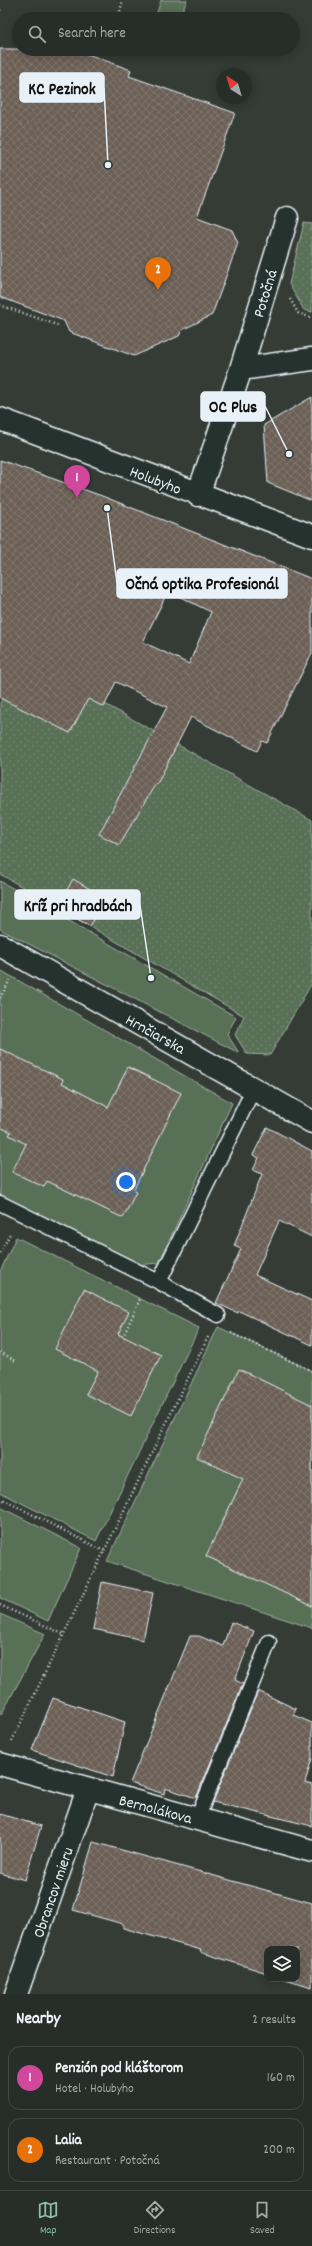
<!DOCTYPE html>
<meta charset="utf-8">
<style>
:root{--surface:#272d28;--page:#2f3530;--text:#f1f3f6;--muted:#a4a8a8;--line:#434945;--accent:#8abfa5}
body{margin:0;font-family:Dekko,sans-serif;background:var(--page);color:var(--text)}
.controls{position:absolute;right:12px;bottom:12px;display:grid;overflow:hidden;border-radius:8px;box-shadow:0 2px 10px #0003}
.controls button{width:36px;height:36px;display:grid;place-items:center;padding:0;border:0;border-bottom:1px solid var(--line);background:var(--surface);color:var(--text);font:20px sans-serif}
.compass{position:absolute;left:216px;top:68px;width:36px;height:36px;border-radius:50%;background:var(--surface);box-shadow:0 2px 10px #0003;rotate:323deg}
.you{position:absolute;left:126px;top:1182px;width:14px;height:14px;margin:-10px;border:3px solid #fff;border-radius:50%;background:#1a73e8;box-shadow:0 0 0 6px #1a73e833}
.badge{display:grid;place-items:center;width:26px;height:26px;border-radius:50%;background:var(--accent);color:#fff;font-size:13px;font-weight:700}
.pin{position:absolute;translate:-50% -33px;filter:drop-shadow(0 1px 2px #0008)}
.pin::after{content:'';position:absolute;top:21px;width:14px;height:12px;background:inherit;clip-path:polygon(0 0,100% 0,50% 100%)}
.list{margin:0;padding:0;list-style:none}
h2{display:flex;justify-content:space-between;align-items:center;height:52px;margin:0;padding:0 16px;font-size:17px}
h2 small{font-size:13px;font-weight:400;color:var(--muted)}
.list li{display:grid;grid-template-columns:26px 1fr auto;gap:12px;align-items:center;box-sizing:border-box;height:64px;margin:0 8px 8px;padding:0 8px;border:1px solid var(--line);border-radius:12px}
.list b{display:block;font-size:15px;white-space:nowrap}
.list p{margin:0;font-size:13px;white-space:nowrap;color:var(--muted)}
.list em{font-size:13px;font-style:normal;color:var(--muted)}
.icon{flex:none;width:22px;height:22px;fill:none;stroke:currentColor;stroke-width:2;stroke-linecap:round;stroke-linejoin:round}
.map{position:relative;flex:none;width:312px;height:1994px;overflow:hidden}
.search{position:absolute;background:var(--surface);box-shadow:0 2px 10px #0003;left:12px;right:12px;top:12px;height:44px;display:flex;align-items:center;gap:10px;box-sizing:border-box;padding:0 14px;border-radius:22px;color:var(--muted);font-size:15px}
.sheet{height:196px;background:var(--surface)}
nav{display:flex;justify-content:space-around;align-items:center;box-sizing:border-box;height:56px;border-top:1px solid var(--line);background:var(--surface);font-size:11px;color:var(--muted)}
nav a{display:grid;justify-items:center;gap:2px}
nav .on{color:var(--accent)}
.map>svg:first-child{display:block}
</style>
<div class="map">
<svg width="312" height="1994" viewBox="0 0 312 1994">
<defs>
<pattern id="garden-dots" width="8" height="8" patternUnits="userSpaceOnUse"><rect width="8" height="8" fill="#586f54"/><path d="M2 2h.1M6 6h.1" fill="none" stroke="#70846d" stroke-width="1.8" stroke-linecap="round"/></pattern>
<pattern id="building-cross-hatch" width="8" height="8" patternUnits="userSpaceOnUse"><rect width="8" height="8" fill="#6c6057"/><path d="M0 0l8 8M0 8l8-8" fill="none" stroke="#817770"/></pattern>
</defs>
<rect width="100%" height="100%" fill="#343c35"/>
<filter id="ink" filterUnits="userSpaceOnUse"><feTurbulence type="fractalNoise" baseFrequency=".025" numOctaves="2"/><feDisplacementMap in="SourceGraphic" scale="8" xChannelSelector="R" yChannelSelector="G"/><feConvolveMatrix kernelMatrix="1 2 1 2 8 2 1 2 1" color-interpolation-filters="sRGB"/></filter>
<g filter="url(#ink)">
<!-- green -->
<path fill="#586f54" stroke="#a0b0a6" d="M161 0H187L179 19H155Z
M0 881 236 1017 227 1034 239 1053 0 929Z
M0 970 232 1103 159 1263 137 1265 0 1197Z
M16 1237 199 1328 96 1541 0 1492V1272Z
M218 1327 312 1371V1628L107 1561Z
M0 1507 81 1548 48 1621 0 1598Z
M0 1614 45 1634 1 1715 0 1714Z"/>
<!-- garden -->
<path fill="url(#garden-dots)" stroke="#a0b0a6" d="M304 223 312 224V312L304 310 289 284Z
M23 658 312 820V983L270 1055 247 1054 235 1035 244 1016 0 874V703Z"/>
<!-- building -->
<path fill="url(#building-cross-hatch)" stroke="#e8f1f8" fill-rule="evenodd" d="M0 49H74L131 70 129 76 235 113 197 217 232 230 238 243 212 315 182 330 179 336 134 356 69 332 64 321 0 297Z
M312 397V501L268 483 264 425Z
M0 460 102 496 312 579V653L267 743 262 741 257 751 191 717 157 784 156 783 119 845 99 834 167 707 116 682 104 707 88 699 70 733 0 698ZM168 591 211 612 189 664 143 642Z
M73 879 107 899 90 926 57 908Z
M0 1049 63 1079 62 1083 108 1107 128 1067 181 1093 133 1191 136 1192 123 1218 47 1181 44 1187 12 1172 26 1144 9 1135 11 1132 0 1127Z
M267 1127 312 1151V1237L279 1221 255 1275 312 1301V1345L239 1311 238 1313 216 1303 241 1249 234 1246 262 1174 253 1170 259 1158 253 1155Z
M84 1289 129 1312 118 1334 161 1355 131 1416 86 1394 98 1371 55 1349Z
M239 1369 312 1405V1606L206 1556 243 1479 197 1457Z
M102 1582 153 1593 143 1640 93 1629Z
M231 1622 254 1631 235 1680 243 1684 196 1798 165 1788 164 1794 130 1783 190 1636H199L223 1646Z
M258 1691 296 1709 293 1715 312 1723V1758L305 1783 312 1785V1826L213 1802Z
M53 1698 125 1722 113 1777 32 1750Z
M0 1814 41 1826 25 1880 0 1873Z
M93 1842 312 1903V1987L285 1979H297V1949H267V1973L200 1952 201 1950 123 1928V1924L73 1910Z"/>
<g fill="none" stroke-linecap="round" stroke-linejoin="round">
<!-- lane casing -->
<g stroke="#e8f1f8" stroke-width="17">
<path id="lane" d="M0 1203 159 1282 254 1088
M159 1282 218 1315
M197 1819 269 1642"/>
</g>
<!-- street casing -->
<g stroke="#e8f1f8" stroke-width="25">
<path id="street" d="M241 369 312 359
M0 419 312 536
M198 495 241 369 287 218
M0 945 312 1122
M0 1764 312 1851
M16 1994 88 1789"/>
</g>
<!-- path -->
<path stroke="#e8f1f8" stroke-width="2.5" stroke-dasharray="1 3" stroke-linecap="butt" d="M0 10 1 8
M118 19 123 0
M290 299 298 313 312 318
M0 305 60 326
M0 998 10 980
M0 1253 11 1232
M231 1333 312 1371
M123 1337 141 1297
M0 1352 16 1361
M0 1498 104 1551
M0 1605 63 1634
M12 1741 209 1335"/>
<!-- lane -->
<use href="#lane" stroke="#26332d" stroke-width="14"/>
<!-- street -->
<use href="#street" stroke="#26332d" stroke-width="22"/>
</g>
</g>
<g text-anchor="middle" stroke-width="4" stroke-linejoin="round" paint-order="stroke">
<!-- street labels -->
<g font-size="16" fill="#e8f1f8" stroke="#26332d">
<text transform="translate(264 293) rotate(-73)" y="6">Potočná</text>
<text transform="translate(156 479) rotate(21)" y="6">Holubyho</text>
<text transform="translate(156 1033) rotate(29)" y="6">Hrnčiarska</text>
<text transform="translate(156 1808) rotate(15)" y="6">Bernolákova</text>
<text transform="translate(52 1892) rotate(-71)" y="6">Obrancov mieru</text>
</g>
</g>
<!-- callouts -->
<path fill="none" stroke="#e8f1f8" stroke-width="1.5" d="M108 165L104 88M289 454L265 406M107 508L117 583M151 978L140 905"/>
<g fill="#e8f1f8" stroke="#26332d" stroke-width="1.5">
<circle cx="108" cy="165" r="4"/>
<circle cx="289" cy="454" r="4"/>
<circle cx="107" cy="508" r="4"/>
<circle cx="151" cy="978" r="4"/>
</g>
<g fill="#e8f1f8" stroke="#e8f1f8" stroke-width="1.5">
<rect x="20" y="73" width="84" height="29" rx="4"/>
<rect x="201" y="392" width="64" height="29" rx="4"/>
<rect x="117" y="569" width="170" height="29" rx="4"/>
<rect x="15" y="890" width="125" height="29" rx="4"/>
</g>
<g font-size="17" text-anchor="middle" font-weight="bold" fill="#111">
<text x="62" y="94">KC Pezinok</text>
<text x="233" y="412">OC Plus</text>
<text x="202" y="589">Očná optika Profesionál</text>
<text x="78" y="911">Kríž pri hradbách</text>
</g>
</svg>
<div class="controls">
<button><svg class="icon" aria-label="layers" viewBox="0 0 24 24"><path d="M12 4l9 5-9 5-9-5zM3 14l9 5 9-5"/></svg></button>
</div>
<svg class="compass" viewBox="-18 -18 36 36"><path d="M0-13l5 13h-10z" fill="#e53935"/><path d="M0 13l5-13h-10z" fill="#a4a8a8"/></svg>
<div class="you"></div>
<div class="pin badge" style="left:77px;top:498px;background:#d1479c">1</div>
<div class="pin badge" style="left:158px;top:290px;background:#e8710a">2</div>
<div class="search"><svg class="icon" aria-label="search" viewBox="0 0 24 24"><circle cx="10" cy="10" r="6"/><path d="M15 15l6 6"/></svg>Search here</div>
</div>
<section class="sheet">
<h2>Nearby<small>2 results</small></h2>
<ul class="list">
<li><span class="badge" style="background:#d1479c">1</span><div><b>Penzión pod kláštorom</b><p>Hotel · Holubyho</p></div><em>160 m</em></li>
<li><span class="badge" style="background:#e8710a">2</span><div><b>Lalia</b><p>Restaurant · Potočná</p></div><em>200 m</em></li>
</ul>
</section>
<nav>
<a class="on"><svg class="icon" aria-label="map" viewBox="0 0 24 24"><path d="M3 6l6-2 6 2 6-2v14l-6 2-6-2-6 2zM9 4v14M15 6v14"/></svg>Map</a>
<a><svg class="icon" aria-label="directions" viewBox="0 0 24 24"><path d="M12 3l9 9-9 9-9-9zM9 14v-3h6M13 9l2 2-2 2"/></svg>Directions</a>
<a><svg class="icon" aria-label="saved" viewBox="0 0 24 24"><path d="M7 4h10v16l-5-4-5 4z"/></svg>Saved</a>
</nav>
